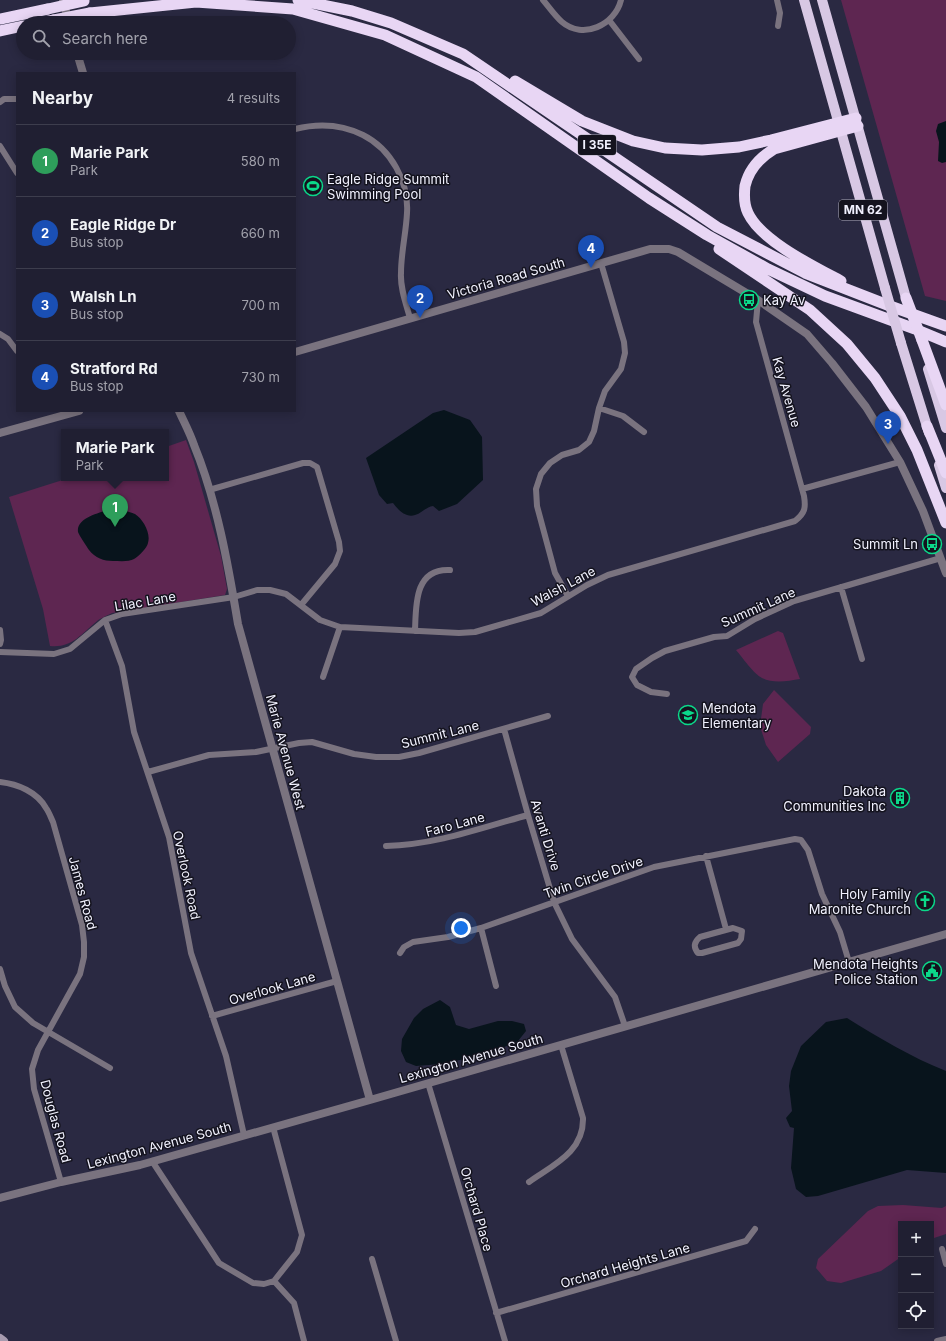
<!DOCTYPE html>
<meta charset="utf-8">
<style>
:root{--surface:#201f32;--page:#28273a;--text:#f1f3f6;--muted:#a2a2ac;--line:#3d3d4d;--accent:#1a73e8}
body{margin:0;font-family:Inter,sans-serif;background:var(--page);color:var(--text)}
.controls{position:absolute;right:12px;bottom:12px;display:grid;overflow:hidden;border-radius:0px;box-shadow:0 2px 10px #0003}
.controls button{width:36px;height:36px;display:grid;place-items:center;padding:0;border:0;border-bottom:1px solid var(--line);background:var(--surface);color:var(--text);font:20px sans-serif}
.you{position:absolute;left:461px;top:928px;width:14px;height:14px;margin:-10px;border:3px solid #fff;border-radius:50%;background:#1a73e8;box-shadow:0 0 0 6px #1a73e833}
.badge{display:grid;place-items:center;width:26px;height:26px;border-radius:50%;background:var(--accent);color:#fff;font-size:13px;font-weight:700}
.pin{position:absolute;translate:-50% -33px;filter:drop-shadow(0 1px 2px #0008)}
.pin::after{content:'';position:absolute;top:21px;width:14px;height:12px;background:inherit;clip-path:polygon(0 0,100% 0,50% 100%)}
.popup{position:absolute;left:61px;top:429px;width:108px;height:52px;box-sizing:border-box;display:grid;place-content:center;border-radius:0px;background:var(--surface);filter:drop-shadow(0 1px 3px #0005);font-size:13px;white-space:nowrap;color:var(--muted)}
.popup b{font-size:15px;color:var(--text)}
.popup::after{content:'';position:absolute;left:50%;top:100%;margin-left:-8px;border:8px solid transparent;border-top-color:var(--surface)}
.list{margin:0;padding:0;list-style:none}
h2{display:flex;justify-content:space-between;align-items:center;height:52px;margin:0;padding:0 16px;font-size:17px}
h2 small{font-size:13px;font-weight:400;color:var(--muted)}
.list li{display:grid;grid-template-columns:26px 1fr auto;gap:12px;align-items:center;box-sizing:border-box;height:72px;padding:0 16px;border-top:1px solid var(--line)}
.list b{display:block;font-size:15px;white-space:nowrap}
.list p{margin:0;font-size:13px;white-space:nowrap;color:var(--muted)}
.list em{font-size:13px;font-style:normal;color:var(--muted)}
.icon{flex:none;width:22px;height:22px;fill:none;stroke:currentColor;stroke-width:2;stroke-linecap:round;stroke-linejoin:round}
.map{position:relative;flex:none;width:946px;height:1341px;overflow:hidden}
.search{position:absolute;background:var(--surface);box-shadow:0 2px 10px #0003;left:16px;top:16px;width:280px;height:44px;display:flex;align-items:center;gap:10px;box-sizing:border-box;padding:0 14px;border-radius:22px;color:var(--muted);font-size:15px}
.panel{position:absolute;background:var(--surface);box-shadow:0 2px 10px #0003;left:16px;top:72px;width:280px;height:340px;border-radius:0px}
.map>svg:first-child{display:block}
</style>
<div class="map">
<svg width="946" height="1341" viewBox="0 0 946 1341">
<rect width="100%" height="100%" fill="#2a2942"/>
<!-- green -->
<path fill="#5e2651" d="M841 0H946V301L925 296Z
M186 440 194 462 221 556 227 589 225 595 112 613C107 616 100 618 96 622 80 635 72 648 50 646L43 609 9 497 69 478H166V447Z
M778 631 783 633 800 679C788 681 774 684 762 678 754 674 742 657 736 650Z
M774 690 811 727 810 734 778 762 766 745 760 726 763 704Z
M903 1205 942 1208 946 1206V1234L931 1239V1224H901V1257L881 1271 841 1283 827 1281 816 1268 818 1259 868 1211 878 1206Z"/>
<!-- water -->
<path fill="#08141c" d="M946 121V162L942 163 938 161 939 142 936 131 938 124Z
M317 182 318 183 319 188H307V183Z
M444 410 470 420 482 437 483 480 457 504 439 511 433 506C426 507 422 513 415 515 406 518 398 510 393 503L387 504 379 495 366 458 433 413Z
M108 510C117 510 126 510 135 514 143 519 151 533 148 543 147 548 139 556 134 559 129 562 120 561 113 561 104 561 95 558 89 550 87 547 79 535 78 532 76 518 99 513 108 510Z
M440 1000 450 1007 456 1025 469 1029 498 1021H512L524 1024 526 1031 518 1041 488 1054 441 1064 416 1066 406 1062 401 1051 402 1039 414 1018 423 1009Z
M847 1018C879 1038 911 1057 946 1071V1173L907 1170 818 1196 806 1197 796 1189 791 1168 794 1128 790 1127 786 1118 792 1111 789 1086 791 1071 801 1046 826 1022Z"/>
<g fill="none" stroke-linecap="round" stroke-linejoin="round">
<!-- minor -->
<path stroke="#7a737f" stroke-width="6" d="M543 0C549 7 555 16 562 22 583 40 615 25 621 0
M777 0 780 13 778 26
M609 20 639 59
M0 102 4 99H17
M295 129C319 123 341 124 363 135 391 149 409 182 407 213 406 233 401 253 401 273 400 288 406 304 410 318
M0 146 17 173
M0 334 8 339 17 351
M599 408 623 416 644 432
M802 489 900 462
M209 490 303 463H310L317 467 339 542 340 551 335 564 301 605
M841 587 862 659
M568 596 555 573 537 506 536 489 541 474 550 463 562 455 579 450 589 442 594 431 599 408 605 391 621 369 625 353 624 342 601 263
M105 620 122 666 134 732 169 837 191 953 226 1056 244 1135
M0 630 1 640 0 644
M415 631C416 606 414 568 450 570
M0 652 54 654 70 649 105 620 122 614 234 597 257 590H270L286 594 320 620 340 627 459 633 475 632 541 613 587 585 608 575 795 521C805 513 806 508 804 496L756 322 758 300
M323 677 340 627
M667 694 651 692 637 685 632 677 636 669 652 658 665 651 714 637 727 636 755 619 794 601 941 558
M504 729 528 815 554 902 572 939 615 997 625 1026
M148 772 209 755 256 752 299 743 312 742 354 754 376 757H399L419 753 548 716
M0 782C18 784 37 792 46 808 49 812 51 818 53 822L82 925 84 942V957L80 974 38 1050 32 1069 34 1089 61 1182
M386 846C435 845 481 828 528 815
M706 856 726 929
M481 928 496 986
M733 928 742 931 741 939 738 943 702 953H698C693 947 694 942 700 937Z
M400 953 404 947 413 942 448 937 481 928 654 867 795 839 801 840 808 850 822 894 840 932 849 962
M0 969 5 986 15 1007 33 1023 110 1068
M212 1016 337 981
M428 1083 505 1341
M152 1161 219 1263 253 1283 264 1284 274 1281 297 1252 302 1235 273 1127
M529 1182C553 1165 584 1152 583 1118L561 1045
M942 1249 946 1264
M372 1259 396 1341
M274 1281 294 1303 304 1341
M496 1313 746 1241 755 1229
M937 1341 946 1339"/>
<!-- tertiary -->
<path stroke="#7a737f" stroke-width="8" d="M63 0 69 23
M77 53 83 73
M295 352 650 249H669L678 252 758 300 807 334 832 363 866 407 900 462 923 511 946 573
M179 411C184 422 190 433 194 445 217 501 228 564 238 624L370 1100
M0 433 79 411
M0 1198 61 1182 140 1165 370 1100 946 934"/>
<!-- secondary -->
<path stroke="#a79baf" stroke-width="8" d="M0 1338 4 1341"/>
<!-- trunk -->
<path stroke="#d8c8e4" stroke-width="10" d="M804 0 885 288
M822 0 906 298
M901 343 929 433
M928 369 946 428
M939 465 946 488"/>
<!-- motorway -->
<path stroke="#e8d6f4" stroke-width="11" d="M298 0 352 11 391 23 463 54 717 227 805 273 890 306 946 326
M90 13 196 2 293 9 385 35 476 77 649 198 707 235 768 269 825 296 915 329 946 342
M0 19 48 9
M40 23 54 20
M0 31 23 26
M515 81 582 121 633 141 665 148 702 150 739 147 771 140 856 118
M719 249 810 310 847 344 875 378 900 416 917 450 946 523
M841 281C815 267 761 241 748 213 744 205 744 195 745 186 749 169 759 158 774 149L858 126
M922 340 946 405
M927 426 946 473"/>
<!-- trunk-bridge -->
<path stroke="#d8c8e4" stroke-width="10" d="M885 288 901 343"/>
<!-- motorway-bridge -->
<path stroke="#e8d6f4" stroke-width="11" d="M48 9 84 1
M54 20 90 13
M906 298 922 340"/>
</g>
<!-- icons -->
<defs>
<g id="stadium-ring" transform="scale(1)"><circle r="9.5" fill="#14131e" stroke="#0bd98a" stroke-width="1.5"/><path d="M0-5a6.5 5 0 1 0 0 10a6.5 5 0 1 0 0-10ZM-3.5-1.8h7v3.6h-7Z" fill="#0bd98a"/></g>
<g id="bus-ring" transform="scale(1)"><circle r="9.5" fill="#14131e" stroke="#0bd98a" stroke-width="1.5"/><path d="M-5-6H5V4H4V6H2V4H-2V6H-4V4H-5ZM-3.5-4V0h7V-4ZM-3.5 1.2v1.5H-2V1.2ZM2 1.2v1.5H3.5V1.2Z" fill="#0bd98a"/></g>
<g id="school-ring" transform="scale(1)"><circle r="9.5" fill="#14131e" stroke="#0bd98a" stroke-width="1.5"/><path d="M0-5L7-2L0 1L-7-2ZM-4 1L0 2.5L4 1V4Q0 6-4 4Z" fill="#0bd98a"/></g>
<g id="building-ring" transform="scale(1)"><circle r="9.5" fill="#14131e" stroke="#0bd98a" stroke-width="1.5"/><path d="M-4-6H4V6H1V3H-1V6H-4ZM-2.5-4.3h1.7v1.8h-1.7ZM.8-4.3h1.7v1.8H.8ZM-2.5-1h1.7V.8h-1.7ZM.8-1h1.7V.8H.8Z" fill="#0bd98a"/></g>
<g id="church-ring" transform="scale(1)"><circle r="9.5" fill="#14131e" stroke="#0bd98a" stroke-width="1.5"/><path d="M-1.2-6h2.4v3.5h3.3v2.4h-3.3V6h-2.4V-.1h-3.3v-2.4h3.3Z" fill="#0bd98a"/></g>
<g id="civic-ring" transform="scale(1)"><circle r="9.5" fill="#14131e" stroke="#0bd98a" stroke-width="1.5"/><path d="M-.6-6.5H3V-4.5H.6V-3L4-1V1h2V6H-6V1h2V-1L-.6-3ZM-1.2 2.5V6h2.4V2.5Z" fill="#0bd98a"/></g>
</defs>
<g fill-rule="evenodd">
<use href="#stadium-ring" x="313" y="186"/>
<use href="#bus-ring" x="749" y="300"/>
<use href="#bus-ring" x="932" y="544"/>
<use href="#school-ring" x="688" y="715"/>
<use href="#building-ring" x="900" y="798"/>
<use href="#church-ring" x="925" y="901"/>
<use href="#civic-ring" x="932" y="971"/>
</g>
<g text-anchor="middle" stroke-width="3" stroke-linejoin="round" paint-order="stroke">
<!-- shield labels -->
<g fill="#14131e" stroke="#afaebb" stroke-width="1">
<rect x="578" y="135" width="38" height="20" rx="3"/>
<rect x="839" y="200" width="48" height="20" rx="3"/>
</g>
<g font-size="12" font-weight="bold" fill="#f1f1fe">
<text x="597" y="149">I 35E</text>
<text x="863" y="214">MN 62</text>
</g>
<!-- poi labels -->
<g font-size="13" fill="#f1f1fe" stroke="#14131e" text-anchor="end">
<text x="327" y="184" text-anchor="start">Eagle Ridge Summit<tspan x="327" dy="15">Swimming Pool</tspan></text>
<text x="763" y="305" text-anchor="start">Kay Av</text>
<text x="918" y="549">Summit Ln</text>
<text x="702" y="713" text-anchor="start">Mendota<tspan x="702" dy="15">Elementary</tspan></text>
<text x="886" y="796">Dakota<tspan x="886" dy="15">Communities Inc</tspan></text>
<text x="911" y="899">Holy Family<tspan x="911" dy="15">Maronite Church</tspan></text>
<text x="918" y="969">Mendota Heights<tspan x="918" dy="15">Police Station</tspan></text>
</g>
<!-- street labels -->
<g font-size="13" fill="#f1f1fe" stroke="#14131e">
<text transform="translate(506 278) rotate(-16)" y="5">Victoria Road South</text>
<text transform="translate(787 392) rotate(74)" y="5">Kay Avenue</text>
<text transform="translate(563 586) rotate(-28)" y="5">Walsh Lane</text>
<text transform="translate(145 601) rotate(-10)" y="5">Lilac Lane</text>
<text transform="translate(758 607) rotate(-24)" y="5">Summit Lane</text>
<text transform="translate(440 734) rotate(-14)" y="5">Summit Lane</text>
<text transform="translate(286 752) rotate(75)" y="5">Marie Avenue West</text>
<text transform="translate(455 824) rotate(-15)" y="5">Faro Lane</text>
<text transform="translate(546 835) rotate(73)" y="5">Avanti Drive</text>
<text transform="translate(187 875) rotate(78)" y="5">Overlook Road</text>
<text transform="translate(593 877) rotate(-19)" y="5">Twin Circle Drive</text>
<text transform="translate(83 893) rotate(75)" y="5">James Road</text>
<text transform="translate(272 988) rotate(-16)" y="5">Overlook Lane</text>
<text transform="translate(471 1058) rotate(-16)" y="5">Lexington Avenue South</text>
<text transform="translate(56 1121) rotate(75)" y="5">Douglas Road</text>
<text transform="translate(159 1145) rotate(-15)" y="5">Lexington Avenue South</text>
<text transform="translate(477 1209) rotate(74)" y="5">Orchard Place</text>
<text transform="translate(625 1265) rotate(-16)" y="5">Orchard Heights Lane</text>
</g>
</g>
</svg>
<div class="controls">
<button>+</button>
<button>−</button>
<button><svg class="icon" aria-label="locate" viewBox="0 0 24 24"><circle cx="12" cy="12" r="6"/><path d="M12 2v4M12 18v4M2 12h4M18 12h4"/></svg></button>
</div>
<div class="you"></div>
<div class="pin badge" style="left:115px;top:527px;background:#2e9e5b">1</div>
<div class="popup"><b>Marie Park</b>Park</div>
<div class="pin badge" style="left:420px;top:318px;background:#1a4fb4">2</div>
<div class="pin badge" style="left:888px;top:444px;background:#1a4fb4">3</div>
<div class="pin badge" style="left:591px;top:268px;background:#1a4fb4">4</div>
<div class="search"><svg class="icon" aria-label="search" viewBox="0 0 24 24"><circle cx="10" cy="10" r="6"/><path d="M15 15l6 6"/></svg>Search here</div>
<section class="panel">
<h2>Nearby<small>4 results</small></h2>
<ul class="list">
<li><span class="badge" style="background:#2e9e5b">1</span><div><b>Marie Park</b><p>Park</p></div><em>580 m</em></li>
<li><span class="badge" style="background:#1a4fb4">2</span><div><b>Eagle Ridge Dr</b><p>Bus stop</p></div><em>660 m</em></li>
<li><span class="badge" style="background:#1a4fb4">3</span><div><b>Walsh Ln</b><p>Bus stop</p></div><em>700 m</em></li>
<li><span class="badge" style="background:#1a4fb4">4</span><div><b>Stratford Rd</b><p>Bus stop</p></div><em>730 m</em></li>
</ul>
</section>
</div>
